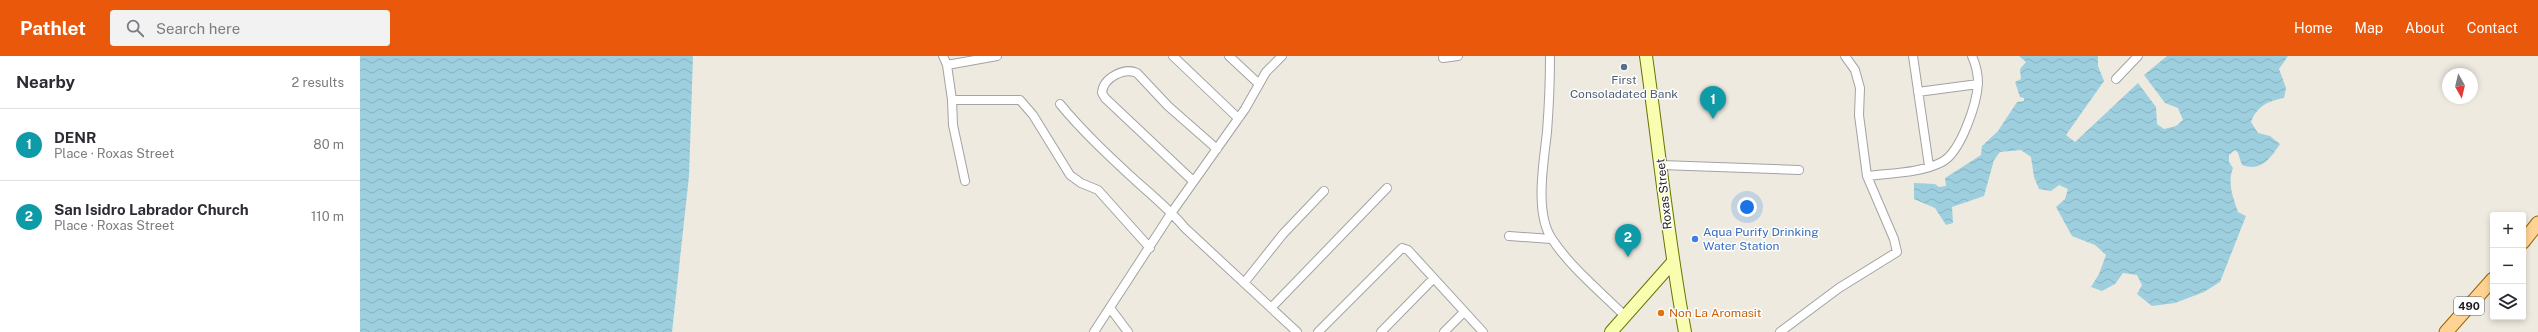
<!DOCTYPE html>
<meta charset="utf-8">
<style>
:root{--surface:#fff;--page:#f2f2f3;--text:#2b2b33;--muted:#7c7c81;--line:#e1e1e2;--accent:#ea580c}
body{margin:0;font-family:"Public Sans",sans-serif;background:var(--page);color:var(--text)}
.controls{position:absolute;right:12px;bottom:12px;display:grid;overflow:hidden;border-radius:4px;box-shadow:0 2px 6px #0003}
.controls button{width:36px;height:36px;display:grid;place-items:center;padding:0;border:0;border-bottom:1px solid var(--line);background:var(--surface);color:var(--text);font:20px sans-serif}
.compass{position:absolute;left:2082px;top:12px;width:36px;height:36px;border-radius:50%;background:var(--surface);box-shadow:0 2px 6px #0003;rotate:172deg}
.you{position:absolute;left:1387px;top:151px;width:14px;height:14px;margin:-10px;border:3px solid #fff;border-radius:50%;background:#1a73e8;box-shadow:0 0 0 6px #1a73e833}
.badge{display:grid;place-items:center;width:26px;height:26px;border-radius:50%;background:var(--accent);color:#fff;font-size:13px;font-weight:700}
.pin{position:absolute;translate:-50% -33px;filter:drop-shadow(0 1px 2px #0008)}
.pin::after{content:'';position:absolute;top:21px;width:14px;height:12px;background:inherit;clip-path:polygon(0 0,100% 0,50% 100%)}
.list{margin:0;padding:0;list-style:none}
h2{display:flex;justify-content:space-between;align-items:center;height:52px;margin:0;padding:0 16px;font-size:17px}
h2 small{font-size:13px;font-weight:400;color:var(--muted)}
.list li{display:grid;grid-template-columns:26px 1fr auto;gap:12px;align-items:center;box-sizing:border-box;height:72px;padding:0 16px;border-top:1px solid var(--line)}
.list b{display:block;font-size:15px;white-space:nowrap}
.list p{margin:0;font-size:13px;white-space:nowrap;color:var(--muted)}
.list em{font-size:13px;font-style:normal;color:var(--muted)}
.icon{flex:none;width:22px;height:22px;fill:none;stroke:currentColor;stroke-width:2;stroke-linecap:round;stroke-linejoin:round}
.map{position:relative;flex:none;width:2178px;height:276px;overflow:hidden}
header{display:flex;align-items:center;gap:24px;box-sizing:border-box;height:56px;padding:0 20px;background:var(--accent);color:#fff}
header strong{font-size:19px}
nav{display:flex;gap:22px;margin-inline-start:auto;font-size:14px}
.search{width:280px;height:36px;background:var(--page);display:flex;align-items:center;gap:10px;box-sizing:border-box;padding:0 14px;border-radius:4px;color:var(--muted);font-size:15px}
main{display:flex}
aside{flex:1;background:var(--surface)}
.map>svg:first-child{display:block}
</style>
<header>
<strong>Pathlet</strong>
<div class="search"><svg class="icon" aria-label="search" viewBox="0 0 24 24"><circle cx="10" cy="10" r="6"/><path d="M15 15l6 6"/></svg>Search here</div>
<nav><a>Home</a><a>Map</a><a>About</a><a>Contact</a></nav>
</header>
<main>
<aside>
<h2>Nearby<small>2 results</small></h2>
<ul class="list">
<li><span class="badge" style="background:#0f9aa8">1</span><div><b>DENR</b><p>Place · Roxas Street</p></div><em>80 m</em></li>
<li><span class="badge" style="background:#0f9aa8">2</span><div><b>San Isidro Labrador Church</b><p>Place · Roxas Street</p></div><em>110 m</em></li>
</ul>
</aside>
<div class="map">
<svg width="2178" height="276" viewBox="0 0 2178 276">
<defs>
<pattern id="water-waves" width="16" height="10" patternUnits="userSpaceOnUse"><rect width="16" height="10" fill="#9dcfdf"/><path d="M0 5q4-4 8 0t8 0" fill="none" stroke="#87b1bf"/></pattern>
</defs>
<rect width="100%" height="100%" fill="#eeeae0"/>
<!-- water -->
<path fill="url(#water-waves)" d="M0 0H333L329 120 312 276H0Z
M1659 0H1738V10L1744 25 1706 79 1715 86 1778 27 1796 51 1797 68 1804 73 1816 70 1823 64 1818 52 1805 47 1784 19 1807 0H1928L1919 13 1926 32 1924 42C1908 45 1897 50 1891 66L1898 77 1910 80 1920 88C1910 103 1901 116 1882 109L1878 97 1875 94 1869 99V106L1873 112C1867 127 1873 141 1878 156L1886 160 1860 226 1844 236 1815 247 1792 250 1777 238 1782 229 1777 219 1763 217 1755 228 1742 235 1731 231 1739 218 1746 199 1735 189 1712 180 1696 151 1705 143 1708 133 1699 129 1691 135 1679 133 1674 121 1671 101 1661 94 1640 96 1634 104 1624 140 1592 151 1593 167 1586 169 1575 152 1554 143V127L1575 128 1579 131 1586 130 1585 122 1621 99 1622 90 1638 75 1657 46 1664 45V42L1660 41 1655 26 1661 23 1660 13 1666 6Z"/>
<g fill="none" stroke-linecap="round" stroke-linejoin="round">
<!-- street casing -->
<g stroke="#a3a3a3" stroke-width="10">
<path id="street" d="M583 0 587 9
M637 0 587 9 592 44H660L673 59 710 119 721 127 738 134 790 192
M813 0 878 62
M869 0 899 28
M1190 0C1190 25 1189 50 1187 76 1184 105 1174 157 1192 183 1211 212 1241 236 1265 260
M1553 0 1569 110
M1083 2 1098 0
M1756 23 1778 0
M1558 36 1618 28
M592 44 593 69 605 125
M700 48C723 76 749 100 776 125 793 140 810 154 825 172L937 276
M1301 109 1439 114
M1507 120C1531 117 1561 117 1582 106 1601 96 1617 47 1618 27 1618 17 1616 9 1612 0
M833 125 745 42 742 37C743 22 764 11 777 17L808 50 857 93
M1149 180 1191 183
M884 227 923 178 964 135
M750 252 768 276
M911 252 1027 132
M734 276 812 156 885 53 906 16 922 0
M958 276 1042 192 1048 194 1123 276
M1021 276 1073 223
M1084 276 1104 256
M1420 276 1479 232 1537 196 1534 183 1507 120 1499 59 1500 32 1495 14 1485 0"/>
</g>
<!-- secondary casing -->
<g stroke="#677500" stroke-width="14">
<path id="secondary" d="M1286 0C1299 92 1308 185 1325 276
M1251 276 1312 207"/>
</g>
<!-- primary casing -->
<g stroke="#936500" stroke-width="15">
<path id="primary" d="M2163 186 2178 167
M2086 276 2133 223"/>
</g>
<!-- street -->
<use href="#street" stroke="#fff" stroke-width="8"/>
<!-- secondary -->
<use href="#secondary" stroke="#f8fdaf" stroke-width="12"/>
<!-- primary -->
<use href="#primary" stroke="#ffd394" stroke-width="13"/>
</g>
<!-- markers -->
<circle fill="#5c6f8a" stroke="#fff" stroke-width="1.5" cx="1264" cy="11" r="4"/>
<circle fill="#3f7fe0" stroke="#fff" stroke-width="1.5" cx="1335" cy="183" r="4"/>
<circle fill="#e8710a" stroke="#fff" stroke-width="1.5" cx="1301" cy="257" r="4"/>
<g text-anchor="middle" stroke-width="3" stroke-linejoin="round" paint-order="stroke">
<!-- shield labels -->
<rect fill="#fff" stroke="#606060" stroke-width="1" x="2094" y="241" width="30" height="18" rx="3"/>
<g font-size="11" font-weight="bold" fill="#1c1c1c">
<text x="2109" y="254">490</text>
</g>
<!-- service labels -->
<g font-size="12" fill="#4e5e75" stroke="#fff">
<text x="1264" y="28">First<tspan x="1264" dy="14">Consoladated Bank</tspan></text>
</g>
<!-- street labels -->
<g font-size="12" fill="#1c1c1c" stroke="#fff">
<text transform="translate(1304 138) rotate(-96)" y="4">Roxas Street</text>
</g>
<!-- shop labels -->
<g font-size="12" fill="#366cbe" stroke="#fff" text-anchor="start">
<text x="1343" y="180">Aqua Purify Drinking<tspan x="1343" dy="14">Water Station</tspan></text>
</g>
<!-- food labels -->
<g font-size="12" fill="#c56008" stroke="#fff" text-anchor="start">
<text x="1309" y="261">Non La Aromasit</text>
</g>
</g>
</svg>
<div class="controls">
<button>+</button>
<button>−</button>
<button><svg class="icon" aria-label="layers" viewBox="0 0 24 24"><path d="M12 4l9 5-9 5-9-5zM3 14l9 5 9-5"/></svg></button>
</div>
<svg class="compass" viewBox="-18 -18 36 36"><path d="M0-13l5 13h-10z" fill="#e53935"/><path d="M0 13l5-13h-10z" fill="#7c7c81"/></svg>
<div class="you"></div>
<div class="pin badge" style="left:1353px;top:63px;background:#0f9aa8">1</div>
<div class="pin badge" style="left:1268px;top:201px;background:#0f9aa8">2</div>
</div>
</main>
